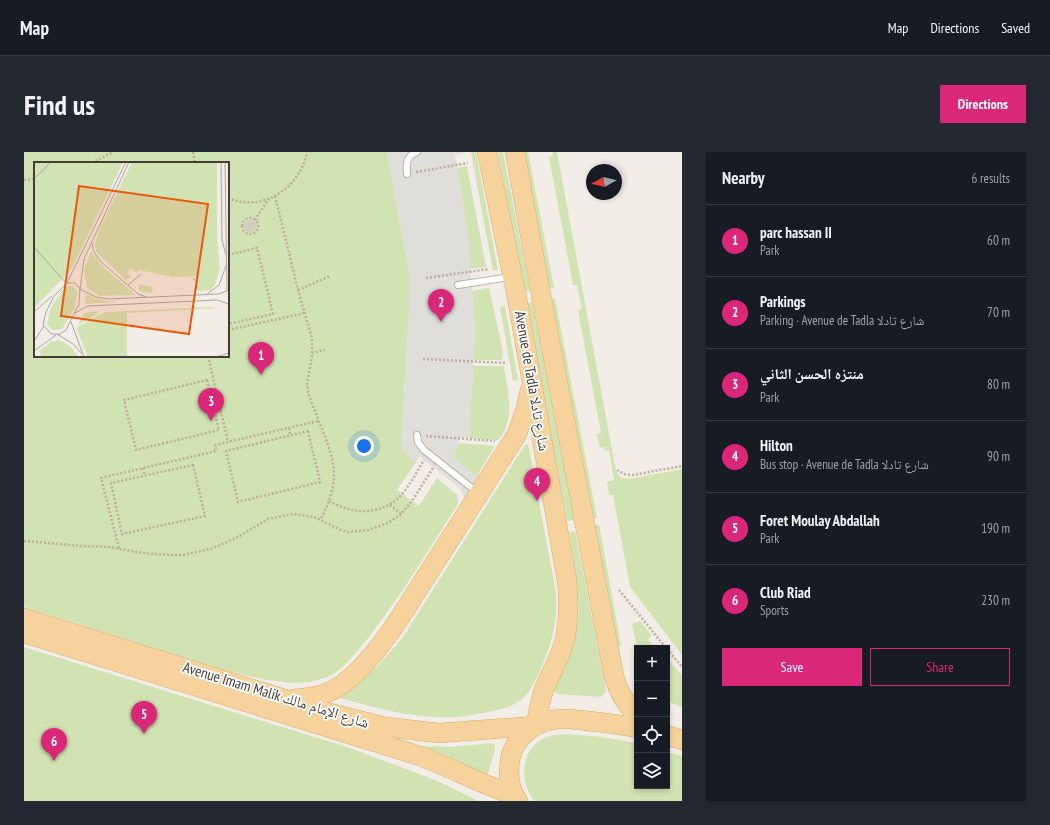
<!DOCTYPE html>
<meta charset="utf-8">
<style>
:root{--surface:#171b24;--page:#242831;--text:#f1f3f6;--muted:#9ea1a6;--line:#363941;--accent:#db2777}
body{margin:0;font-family:"PT Sans Narrow","Noto Naskh Arabic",sans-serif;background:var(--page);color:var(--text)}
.controls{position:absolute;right:12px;bottom:12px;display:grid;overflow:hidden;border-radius:0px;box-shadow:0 2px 6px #0003}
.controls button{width:36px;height:36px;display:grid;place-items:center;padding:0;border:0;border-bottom:1px solid var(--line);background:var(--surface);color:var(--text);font:20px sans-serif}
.compass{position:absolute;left:562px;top:12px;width:36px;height:36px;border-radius:50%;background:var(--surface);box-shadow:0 2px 6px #0003;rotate:262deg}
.you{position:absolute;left:340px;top:294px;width:14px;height:14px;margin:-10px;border:3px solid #fff;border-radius:50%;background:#1a73e8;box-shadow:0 0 0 6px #1a73e833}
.badge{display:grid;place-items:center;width:26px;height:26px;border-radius:50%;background:var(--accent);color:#fff;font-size:13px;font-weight:700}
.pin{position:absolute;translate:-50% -33px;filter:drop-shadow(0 1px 2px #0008)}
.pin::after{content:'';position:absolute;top:21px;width:14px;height:12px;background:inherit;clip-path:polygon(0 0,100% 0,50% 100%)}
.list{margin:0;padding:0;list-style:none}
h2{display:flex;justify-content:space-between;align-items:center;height:52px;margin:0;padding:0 16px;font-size:17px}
h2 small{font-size:13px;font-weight:400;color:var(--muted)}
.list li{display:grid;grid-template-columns:26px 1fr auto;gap:12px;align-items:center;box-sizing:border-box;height:72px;padding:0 16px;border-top:1px solid var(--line)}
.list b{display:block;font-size:15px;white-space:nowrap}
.list p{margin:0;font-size:13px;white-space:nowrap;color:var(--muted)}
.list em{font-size:13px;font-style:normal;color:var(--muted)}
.actions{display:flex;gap:8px;padding:12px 16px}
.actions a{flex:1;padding:9px 0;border:1px solid var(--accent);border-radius:0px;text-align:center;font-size:14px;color:var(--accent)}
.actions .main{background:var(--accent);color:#fff}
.icon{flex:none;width:22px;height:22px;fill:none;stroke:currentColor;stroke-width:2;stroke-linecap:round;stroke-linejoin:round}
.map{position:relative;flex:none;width:658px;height:649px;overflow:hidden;border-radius:0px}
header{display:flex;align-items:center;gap:24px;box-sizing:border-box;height:56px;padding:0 20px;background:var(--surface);border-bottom:1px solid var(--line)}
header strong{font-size:19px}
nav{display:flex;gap:22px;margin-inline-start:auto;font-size:14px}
.intro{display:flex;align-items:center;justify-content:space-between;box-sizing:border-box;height:96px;padding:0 24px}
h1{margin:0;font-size:28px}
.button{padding:10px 18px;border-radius:0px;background:var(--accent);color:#fff;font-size:14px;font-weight:700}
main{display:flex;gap:24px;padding:0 24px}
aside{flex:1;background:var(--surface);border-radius:0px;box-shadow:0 2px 6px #0003}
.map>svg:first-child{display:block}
</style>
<header>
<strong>Map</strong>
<nav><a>Map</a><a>Directions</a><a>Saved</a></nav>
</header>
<div class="intro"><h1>Find us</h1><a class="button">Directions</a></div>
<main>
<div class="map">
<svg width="658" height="649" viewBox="0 0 658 649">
<rect width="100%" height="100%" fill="#f2ede7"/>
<!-- green -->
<path fill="#d2e3b3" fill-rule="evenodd" d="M0 0H363L385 120V160L377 293 380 300 392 310 373 338 395 354 413 326 433 343 434 352 379 438 345 485 323 511 315 518 306 524 287 530 269 531 243 528 206 520 0 455ZM11 11H204V204H11Z
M447 0H452L474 118 469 119Z
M474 0H479L506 139 500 140Z
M499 0H504L530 136H525Z
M528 0H533L592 319 596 325 605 327 658 317V503L606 435 589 343H585L583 330 590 328 585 298 581 299 580 295 576 296 573 282 577 281 554 158 558 157 553 133H549L525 5 529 4Z
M443 14 462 115 446 117 444 83 433 16Z
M465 136 479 199 478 208H449L451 180 448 139Z
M526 146H531L573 366 568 367Z
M508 150 550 368 543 369 502 151Z
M481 154 494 228 489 229 476 155Z
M449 214H480C483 237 493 269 474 288L445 286Z
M434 291 471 294 454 322H450L429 306Z
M504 292 531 435C535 462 530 484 520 509 514 523 509 538 497 548 486 556 473 558 460 561 452 562 444 564 436 565 395 568 356 557 316 546L353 515 379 485 501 293Z
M575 372 597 493 593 497 569 374Z
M551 379 582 536V540L577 545 533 542 530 539C534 521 546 503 551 484 560 451 550 414 545 380Z
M616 469 628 484 624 487 631 496H613V498L608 472Z
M0 495 326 596 411 628 455 649H0Z
M643 505 658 524V555L643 549Z
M542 582 577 585 613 591V634H643V600L658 604V649H511C493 629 497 592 526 584 531 582 537 583 542 582Z
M468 591 471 593V596L465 620 462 622 395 594 429 595Z"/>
<!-- parking -->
<path fill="#e0dedb" d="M363 0H440L441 1 431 3 444 83 451 180 445 286 436 285 429 305 450 322H462L442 353 438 340 432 333 395 304 392 310 380 300 377 293 385 160V120Z"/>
<!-- building -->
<path fill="#d5cbc0" d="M220 74a6 6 0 1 1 12 0a6 6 0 1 1-12 0Z"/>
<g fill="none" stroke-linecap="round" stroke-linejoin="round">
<!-- service casing -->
<g stroke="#bcb4aa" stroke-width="8">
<path id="service" d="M383 22C382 12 382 4 393 0
M434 133 486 125
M393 283 394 290 400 298 453 340"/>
</g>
<!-- primary casing -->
<g stroke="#d9ae6d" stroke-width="20">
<path id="primary" d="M463 0 493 146 543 429C545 448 545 467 541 487 537 504 528 519 521 535 516 547 514 561 512 573
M491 0 517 143 590 524C594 538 602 553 613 563
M0 466 302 560 361 575 415 581 511 574
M0 481 396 604C428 616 458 633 490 643
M270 547C281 546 292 545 303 541 332 529 360 490 377 464L493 282 502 256 506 238
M643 583 658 588
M494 649C485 637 484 622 486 608 489 588 508 571 528 568 536 566 547 567 555 568 575 570 594 572 613 576"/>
</g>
<!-- path -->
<path stroke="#bdae9d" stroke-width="2.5" stroke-dasharray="2 2" stroke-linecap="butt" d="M169 0 171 11
M68 11 89 0
M392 20 444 11
M0 28 11 27
M251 44 274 138 288 186V205L283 231 284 240C292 267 311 298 310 326 309 341 303 354 297 367
M204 46C239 61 277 35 283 0
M218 74a8 8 0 1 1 16 0a8 8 0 1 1-16 0Z
M231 68 245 46
M204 103 233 96 249 162 204 172
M402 126 465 117
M274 138 306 124
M204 178 281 161
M288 201 301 198
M184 204 204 290
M399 207 483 211
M183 228 195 278 112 298 100 248Z
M265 276 266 284
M284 279 296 330 214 350 202 299Z
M402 284 471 289
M169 313 181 364 98 382 87 331Z
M119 316 121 324
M593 318 600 322 609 323 658 314
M305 349C329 363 359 364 378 342 387 332 393 319 400 308
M366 353 377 362
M0 389 59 394 85 395 119 401 145 403H160L189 396 214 385 244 367 269 362 290 365 317 378 325 380 344 378 364 371 377 362 388 349 409 316
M95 396 77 326 192 299 191 293 294 269
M595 438 642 496
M643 497 658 515"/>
<!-- service -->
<use href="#service" stroke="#fff" stroke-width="6"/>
<!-- primary -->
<use href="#primary" stroke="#f6d39c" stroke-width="19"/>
</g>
<g text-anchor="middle" stroke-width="3.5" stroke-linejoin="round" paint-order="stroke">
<!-- street labels -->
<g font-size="15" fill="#443d36" stroke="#fff">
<text transform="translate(508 229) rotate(80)" y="5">Avenue de Tadla شارع تادلا</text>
<text transform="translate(252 543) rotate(17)" y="5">Avenue Imam Malik شارع الإمام مالك</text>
</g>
</g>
<!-- overview -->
<g transform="translate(10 10)">
<rect width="195" height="195" fill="#f2ede7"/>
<path d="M0 0H89L37 108 0 146ZM98 0H183V76L186 107 181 123 176 128 164 129V114L139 115 105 108 102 111 97 106 93 110 98 115 92 118 62 90 61 82 65 68ZM57 89 67 103 102 133 66 134 53 126 50 108ZM105 122 119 125 118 131 105 129ZM38 124 44 130 40 147 28 167 18 168 13 162 17 145 31 125ZM52 132 66 138 84 140 51 142ZM174 145 185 146 93 151V195H54L44 170 43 165 71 150ZM64 149V151L44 163 50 151ZM25 178 36 184 45 195H8L5 189 17 180Z" fill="#d2e3b3"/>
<path fill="none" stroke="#aca7a0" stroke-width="1" d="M187 0 188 78 192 93M191 0 193 128M195 2V42M0 17 17 0M58 81 60 90 66 99 104 132 112 135M0 85 32 121M159 117 163 119V128M33 121H41L46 127 45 142 32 168 26 172H17L9 163 12 150 20 134ZM33 121 92 0M94 123 107 112M46 127 62 135 74 137 185 132 195 128M46 127 50 97 95 0M172 133 185 123 193 101M0 150 18 134M41 151 54 144 183 138 195 142M37 160 50 195M23 172 39 182 48 192M0 179 10 164M0 189 22 173M182 195 195 191"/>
<path fill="#e8590c" fill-opacity="0.15" stroke="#e8590c" stroke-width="2" d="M45 24 174 42 155 172 27 154Z"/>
<rect width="195" height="195" fill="none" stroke="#443d36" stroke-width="2"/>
</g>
</svg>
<div class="controls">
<button>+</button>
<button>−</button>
<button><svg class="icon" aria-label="locate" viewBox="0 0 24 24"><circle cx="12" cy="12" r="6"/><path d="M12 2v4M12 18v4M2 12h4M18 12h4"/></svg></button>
<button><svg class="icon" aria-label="layers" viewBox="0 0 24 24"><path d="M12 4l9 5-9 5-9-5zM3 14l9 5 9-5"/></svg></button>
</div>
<svg class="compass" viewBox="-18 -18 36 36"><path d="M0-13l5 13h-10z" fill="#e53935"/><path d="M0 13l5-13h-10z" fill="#9ea1a6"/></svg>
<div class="you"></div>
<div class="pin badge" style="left:237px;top:223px">1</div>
<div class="pin badge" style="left:417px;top:170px">2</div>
<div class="pin badge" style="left:187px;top:269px">3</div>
<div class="pin badge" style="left:513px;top:349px">4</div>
<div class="pin badge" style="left:120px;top:582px">5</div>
<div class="pin badge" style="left:30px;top:609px">6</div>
</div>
<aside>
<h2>Nearby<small>6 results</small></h2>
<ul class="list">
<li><span class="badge">1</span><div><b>parc hassan II</b><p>Park</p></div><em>60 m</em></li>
<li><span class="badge">2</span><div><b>Parkings</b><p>Parking · Avenue de Tadla شارع تادلا</p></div><em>70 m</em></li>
<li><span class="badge">3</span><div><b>منتزه الحسن الثاني</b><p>Park</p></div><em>80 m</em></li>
<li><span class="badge">4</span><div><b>Hilton</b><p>Bus stop · Avenue de Tadla شارع تادلا</p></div><em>90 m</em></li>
<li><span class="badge">5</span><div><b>Foret Moulay Abdallah</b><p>Park</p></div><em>190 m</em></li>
<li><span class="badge">6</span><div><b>Club Riad</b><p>Sports</p></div><em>230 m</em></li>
</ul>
<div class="actions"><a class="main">Save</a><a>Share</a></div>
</aside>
</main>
